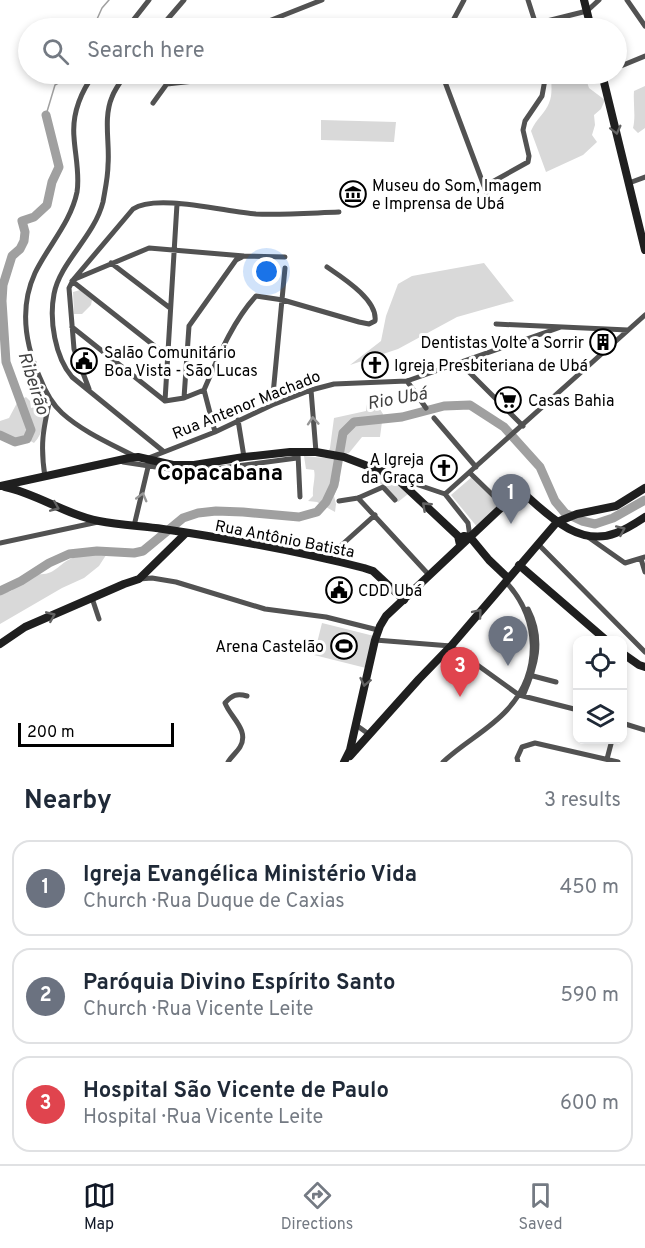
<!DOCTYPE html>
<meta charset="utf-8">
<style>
:root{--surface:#fff;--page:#f2f2f3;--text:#1f2937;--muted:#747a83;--line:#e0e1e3;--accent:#111827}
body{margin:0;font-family:Overpass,sans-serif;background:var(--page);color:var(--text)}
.controls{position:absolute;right:18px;bottom:18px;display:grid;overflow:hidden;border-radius:12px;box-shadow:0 3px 9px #0003}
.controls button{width:54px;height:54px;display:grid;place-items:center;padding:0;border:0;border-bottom:2px solid var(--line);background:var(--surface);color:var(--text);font:30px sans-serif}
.scale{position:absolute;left:18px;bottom:15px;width:156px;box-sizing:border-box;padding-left:6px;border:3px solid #000;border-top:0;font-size:16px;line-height:21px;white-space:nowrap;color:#000;-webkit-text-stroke:4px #fff;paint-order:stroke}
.you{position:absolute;left:267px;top:272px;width:21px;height:21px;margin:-15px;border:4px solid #fff;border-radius:50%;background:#1a73e8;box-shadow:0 0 0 9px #1a73e833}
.badge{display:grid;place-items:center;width:39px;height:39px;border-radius:50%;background:var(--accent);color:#fff;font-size:20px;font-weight:700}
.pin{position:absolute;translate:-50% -50px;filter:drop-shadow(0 2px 3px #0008)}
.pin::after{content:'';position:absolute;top:32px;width:21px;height:18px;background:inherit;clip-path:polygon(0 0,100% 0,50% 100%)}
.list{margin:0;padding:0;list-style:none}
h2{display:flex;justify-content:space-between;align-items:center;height:78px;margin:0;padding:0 24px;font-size:26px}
h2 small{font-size:20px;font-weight:400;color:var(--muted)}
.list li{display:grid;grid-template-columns:39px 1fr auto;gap:18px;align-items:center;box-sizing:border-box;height:96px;margin:0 12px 12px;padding:0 12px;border:2px solid var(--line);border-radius:18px}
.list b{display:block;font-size:22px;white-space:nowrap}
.list p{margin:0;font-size:20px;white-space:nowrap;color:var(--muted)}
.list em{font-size:20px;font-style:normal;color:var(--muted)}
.icon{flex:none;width:33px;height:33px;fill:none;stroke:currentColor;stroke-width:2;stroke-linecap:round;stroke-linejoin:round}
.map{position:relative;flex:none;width:645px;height:762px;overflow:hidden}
.search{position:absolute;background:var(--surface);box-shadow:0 3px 9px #0003;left:18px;right:18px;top:18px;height:66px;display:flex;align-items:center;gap:15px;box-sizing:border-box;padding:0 21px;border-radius:33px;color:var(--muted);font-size:22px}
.sheet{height:402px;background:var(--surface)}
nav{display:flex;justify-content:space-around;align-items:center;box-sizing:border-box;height:84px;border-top:2px solid var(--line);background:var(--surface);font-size:16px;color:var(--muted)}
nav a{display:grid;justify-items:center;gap:3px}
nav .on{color:var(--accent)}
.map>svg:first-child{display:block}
</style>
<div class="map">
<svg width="645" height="762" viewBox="0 0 645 762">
<rect width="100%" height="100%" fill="#fff"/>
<!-- green -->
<path fill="#d9d9d9" d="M551 74H575V76L586 79 589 88 605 100 601 109 594 115 595 125 592 135 597 142 583 155 546 172 531 131C536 119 546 112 549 103 553 94 551 83 551 74Z
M645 86V128L638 133 633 128C636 116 633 104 634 91Z
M321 120 396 122 394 142 321 140Z
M484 263 514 301 457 317 398 349 350 365 381 341 386 316 398 284 412 276Z
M80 290 92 300 91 305 82 314H74L73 292Z
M26 397 30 401 31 408 46 403C45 417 44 433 34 443L27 439C18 444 9 445 0 439V421L9 418 18 401Z
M367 404 378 406 383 414 380 437H362L349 453 339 457 337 469 340 480 334 496 336 504 335 512 317 502 308 501 313 496C312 487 316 478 314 470L306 469 304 456 325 458 330 448 334 418 366 411Z
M366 469 391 479 408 494 398 502 384 486 362 473Z
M473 476 501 505 478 528 451 495Z
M108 552 99 566 84 578 62 588 0 624V594L11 591 33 573C54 579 59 562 73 558 84 555 97 555 108 552Z
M322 623 374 636 366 668 314 655Z"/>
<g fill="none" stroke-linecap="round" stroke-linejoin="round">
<!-- stream -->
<path stroke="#a0a0a0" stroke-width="1.5" d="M93 28 102 8 109 0
M46 115 55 85 62 81 64 74"/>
<!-- river -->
<path stroke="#a0a0a0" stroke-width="9" d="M0 435 15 442 27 439 31 430 6 362 2 301 3 285 12 256 20 249 24 241 25 232 22 221 34 217 47 205 52 182 59 167 46 115
M0 591 21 581 49 563 69 554 97 551 134 553 143 551 183 518 198 513 216 511 243 512 299 517 317 512 326 502 334 485 343 433 354 422 402 417 444 406 470 405 504 427 540 467 555 501 565 513 582 521 595 524 613 518 645 500"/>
<!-- street -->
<path stroke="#525252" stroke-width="5" d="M528 0 537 28
M627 0 645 26
M535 24 587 11 599 0
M127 28 149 0
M160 28 184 0
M251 28 322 0
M449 28 464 0
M616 68 645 56
M94 74C81 92 72 114 74 137 75 155 80 174 77 192 71 222 48 246 35 273 19 308 25 344 40 378 45 391 51 403 62 413 83 432 111 444 136 457
M126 74C121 81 115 89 112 97 103 118 110 144 108 165 108 177 105 190 103 202 94 237 60 262 54 294 49 320 55 357 72 377L163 451
M442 74 487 194
M167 84 259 74
M153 103 174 74
M629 183 645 177
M485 186 528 162 529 156 523 130 525 121 542 96 546 74
M111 263 170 308
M75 279 149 248 244 256 285 257
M72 281 166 355
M496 324 628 330
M72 327 165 401 184 398 204 390
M460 363 523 426
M407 381 426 408
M89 389 74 349 69 288 73 280 133 209C156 193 226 212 256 214 283 215 311 213 339 212
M311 390 316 452
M184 398 189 326 236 260 242 257
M165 401 177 204
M272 405 285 268
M434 418 476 467
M238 420 244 457
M215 432 204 390C218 358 232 322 256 296L283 300 359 322 369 324 375 321C378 300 343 278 327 267
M298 454 300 497
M146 459 215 432 272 405 311 390 334 384 407 381 561 327
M123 462 182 471 206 470 297 458
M470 473 503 505
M45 477C40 445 43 430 50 399
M398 478 445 494
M445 494 645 315
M445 494 468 523 470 537
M358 498 429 575
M339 501 358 498 383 487 395 500
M134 526 149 463
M588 537 625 563 645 557
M0 543 98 522
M538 544 645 652
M326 559 375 515
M641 559 645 572
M139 579 152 578 176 582 265 609 326 617 378 630
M92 598 99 619
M375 640 451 646 519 695 578 710
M533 676 556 682
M523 696C536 666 544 640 528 609
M622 723 645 730
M356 725 370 735
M607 759 612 740
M228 762C231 757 237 752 240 747 250 730 230 717 225 703 232 695 237 693 247 696
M443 762C463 743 489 730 507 710 542 672 540 618 505 581
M518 762 517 758 522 747 535 743 618 762"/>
<!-- secondary -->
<path stroke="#1f1f1f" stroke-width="8" d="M584 0 591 28
M602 74 645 250
M0 486 129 458 138 457 173 465H194L244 457 290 452H316L344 457 394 476 458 536 460 545
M5 487C38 494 66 515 99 521 120 525 142 526 163 529 231 539 298 551 364 568L373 571 404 600
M557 522 577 514 616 506 645 488
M464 536 470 537 489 560 508 578
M519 565 606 640
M0 644 25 627 124 584 139 579 186 533
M622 653 639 665 645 667
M350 756 419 679 451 646 557 522
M344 762 350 750 375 640 380 626 386 616 520 490C546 513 578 548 616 533 627 529 636 523 645 517"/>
</g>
<!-- one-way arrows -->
<defs><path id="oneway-chevron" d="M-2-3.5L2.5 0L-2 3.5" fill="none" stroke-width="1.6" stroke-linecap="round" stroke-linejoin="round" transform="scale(1.5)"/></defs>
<g stroke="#626262">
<use href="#oneway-chevron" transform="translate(616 130) rotate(76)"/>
<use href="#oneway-chevron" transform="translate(426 506) rotate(-137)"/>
<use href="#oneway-chevron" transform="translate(55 507) rotate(23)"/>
<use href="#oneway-chevron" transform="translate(621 530) rotate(-24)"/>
<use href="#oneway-chevron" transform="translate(478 613) rotate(-50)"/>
<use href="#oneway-chevron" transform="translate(51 616) rotate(-23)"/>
<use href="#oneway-chevron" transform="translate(365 682) rotate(102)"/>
</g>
<g stroke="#979797">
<use href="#oneway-chevron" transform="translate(313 421) rotate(-94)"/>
<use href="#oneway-chevron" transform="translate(142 497) rotate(-75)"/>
</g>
<!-- icons -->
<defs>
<g id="museum-ring" transform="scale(1.35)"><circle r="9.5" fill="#fff" stroke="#000" stroke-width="1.5"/><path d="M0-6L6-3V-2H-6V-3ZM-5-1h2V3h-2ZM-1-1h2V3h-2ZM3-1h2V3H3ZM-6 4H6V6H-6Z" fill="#000"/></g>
<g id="building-ring" transform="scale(1.35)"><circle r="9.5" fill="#fff" stroke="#000" stroke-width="1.5"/><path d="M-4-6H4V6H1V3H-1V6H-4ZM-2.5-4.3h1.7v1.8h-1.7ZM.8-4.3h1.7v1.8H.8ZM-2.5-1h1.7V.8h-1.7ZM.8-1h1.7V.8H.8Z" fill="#000"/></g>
<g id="civic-ring" transform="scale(1.35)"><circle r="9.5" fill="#fff" stroke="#000" stroke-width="1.5"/><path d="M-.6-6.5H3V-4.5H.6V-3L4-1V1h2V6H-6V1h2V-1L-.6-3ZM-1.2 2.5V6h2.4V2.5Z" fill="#000"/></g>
<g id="church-ring" transform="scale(1.35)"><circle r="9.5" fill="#fff" stroke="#000" stroke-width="1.5"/><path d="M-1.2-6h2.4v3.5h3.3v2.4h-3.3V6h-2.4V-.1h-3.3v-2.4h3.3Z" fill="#000"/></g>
<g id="supermarket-ring" transform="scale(1.35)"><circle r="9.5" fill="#fff" stroke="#000" stroke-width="1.5"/><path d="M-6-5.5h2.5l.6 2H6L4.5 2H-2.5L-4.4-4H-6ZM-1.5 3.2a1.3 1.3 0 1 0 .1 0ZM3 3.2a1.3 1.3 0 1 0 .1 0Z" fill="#000"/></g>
<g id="stadium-ring" transform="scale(1.35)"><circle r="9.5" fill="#fff" stroke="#000" stroke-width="1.5"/><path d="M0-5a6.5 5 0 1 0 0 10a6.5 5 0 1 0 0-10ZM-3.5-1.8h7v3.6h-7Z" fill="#000"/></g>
</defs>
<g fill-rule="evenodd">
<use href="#museum-ring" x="353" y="194"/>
<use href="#building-ring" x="603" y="342"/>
<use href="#civic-ring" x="84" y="361"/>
<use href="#church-ring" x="375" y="365"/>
<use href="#supermarket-ring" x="508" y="400"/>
<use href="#church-ring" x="444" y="468"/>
<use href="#civic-ring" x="339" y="590"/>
<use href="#stadium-ring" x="344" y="646"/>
</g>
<g text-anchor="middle" stroke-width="6" stroke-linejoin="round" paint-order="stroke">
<!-- poi labels -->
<g font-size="16" fill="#000" stroke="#fff" text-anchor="start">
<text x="372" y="191">Museu do Som, Imagem<tspan x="372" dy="18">e Imprensa de Ubá</tspan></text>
<text x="584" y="348" text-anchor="end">Dentistas Volte a Sorrir</text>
<text x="104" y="358">Salão Comunitário<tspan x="104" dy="18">Boa Vista - São Lucas</tspan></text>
<text x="394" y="371">Igreja Presbiteriana de Ubá</text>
<text x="528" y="406">Casas Bahia</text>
<text x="424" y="465" text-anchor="end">A Igreja<tspan x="424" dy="18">da Graça</tspan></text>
<text x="358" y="596">CDD Ubá</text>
<text x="324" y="652" text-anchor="end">Arena Castelão</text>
</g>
<!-- street labels -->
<g font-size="16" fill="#000" stroke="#fff">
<text transform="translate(246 404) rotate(-22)" y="6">Rua Antenor Machado</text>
<text transform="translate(285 538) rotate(11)" y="6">Rua Antônio Batista</text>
</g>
<!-- water labels -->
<g font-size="18" font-style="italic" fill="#414141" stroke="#fff">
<text transform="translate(34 383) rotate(72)" y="6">Ribeirão</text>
<text transform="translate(397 398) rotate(-10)" y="6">Rio Ubá</text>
</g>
<!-- district labels -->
<g font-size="22" font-weight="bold" fill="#000" stroke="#fff">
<text x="220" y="480">Copacabana</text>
</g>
</g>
</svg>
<div class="controls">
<button><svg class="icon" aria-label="locate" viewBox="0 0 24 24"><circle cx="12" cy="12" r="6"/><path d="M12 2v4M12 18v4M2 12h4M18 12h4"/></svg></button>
<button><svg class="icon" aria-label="layers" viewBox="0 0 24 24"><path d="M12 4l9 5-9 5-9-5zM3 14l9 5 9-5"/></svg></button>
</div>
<div class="scale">200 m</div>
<div class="you"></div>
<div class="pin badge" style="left:511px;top:524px;background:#6b7280">1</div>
<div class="pin badge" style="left:508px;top:666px;background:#6b7280">2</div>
<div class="pin badge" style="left:460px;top:697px;background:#e0444e">3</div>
<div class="search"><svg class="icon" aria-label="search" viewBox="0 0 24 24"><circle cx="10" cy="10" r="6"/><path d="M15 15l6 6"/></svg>Search here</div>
</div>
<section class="sheet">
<h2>Nearby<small>3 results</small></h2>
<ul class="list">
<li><span class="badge" style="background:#6b7280">1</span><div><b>Igreja Evangélica Ministério Vida</b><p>Church · Rua Duque de Caxias</p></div><em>450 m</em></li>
<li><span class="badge" style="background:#6b7280">2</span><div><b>Paróquia Divino Espírito Santo</b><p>Church · Rua Vicente Leite</p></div><em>590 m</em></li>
<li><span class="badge" style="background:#e0444e">3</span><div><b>Hospital São Vicente de Paulo</b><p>Hospital · Rua Vicente Leite</p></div><em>600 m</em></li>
</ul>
</section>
<nav>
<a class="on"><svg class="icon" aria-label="map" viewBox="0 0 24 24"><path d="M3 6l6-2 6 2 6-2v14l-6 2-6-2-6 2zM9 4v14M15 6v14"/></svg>Map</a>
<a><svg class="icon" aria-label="directions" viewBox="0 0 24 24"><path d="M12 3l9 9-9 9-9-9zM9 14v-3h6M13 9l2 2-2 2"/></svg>Directions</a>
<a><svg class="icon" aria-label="saved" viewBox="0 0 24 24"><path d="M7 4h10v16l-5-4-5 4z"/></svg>Saved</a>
</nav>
